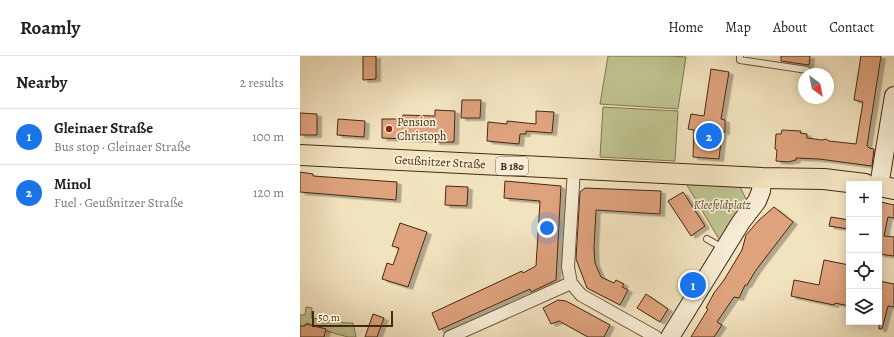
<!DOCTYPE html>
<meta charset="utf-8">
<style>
:root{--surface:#fff;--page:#f2f2f2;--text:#222;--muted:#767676;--line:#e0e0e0;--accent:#1a73e8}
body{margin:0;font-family:Alegreya,serif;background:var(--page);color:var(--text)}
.controls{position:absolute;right:12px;bottom:12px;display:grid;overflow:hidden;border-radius:0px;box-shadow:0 2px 10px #0003}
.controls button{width:36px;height:36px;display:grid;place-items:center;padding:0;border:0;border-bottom:1px solid var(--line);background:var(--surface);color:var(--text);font:20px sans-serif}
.compass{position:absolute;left:498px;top:12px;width:36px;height:36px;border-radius:50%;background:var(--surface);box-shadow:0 2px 10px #0003;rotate:148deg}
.scale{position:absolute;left:12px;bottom:10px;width:81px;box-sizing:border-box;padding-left:4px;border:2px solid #442913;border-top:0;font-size:11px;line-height:14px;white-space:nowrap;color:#442913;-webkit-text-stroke:3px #f7edd5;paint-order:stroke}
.you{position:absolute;left:247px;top:172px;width:14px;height:14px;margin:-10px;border:3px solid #fff;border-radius:50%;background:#1a73e8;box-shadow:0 0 0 6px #1a73e833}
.badge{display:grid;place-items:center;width:26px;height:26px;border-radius:50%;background:var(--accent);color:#fff;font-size:13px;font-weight:700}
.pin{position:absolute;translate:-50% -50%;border:2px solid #fff;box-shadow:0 1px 4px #0006}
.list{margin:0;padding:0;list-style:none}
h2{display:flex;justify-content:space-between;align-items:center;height:52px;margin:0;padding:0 16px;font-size:17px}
h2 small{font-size:13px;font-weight:400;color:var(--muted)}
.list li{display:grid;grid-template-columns:26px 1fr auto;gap:12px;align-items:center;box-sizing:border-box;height:56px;padding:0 16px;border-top:1px solid var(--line)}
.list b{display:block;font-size:15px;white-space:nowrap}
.list p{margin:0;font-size:13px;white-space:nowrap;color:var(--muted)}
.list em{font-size:13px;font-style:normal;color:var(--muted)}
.icon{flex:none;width:22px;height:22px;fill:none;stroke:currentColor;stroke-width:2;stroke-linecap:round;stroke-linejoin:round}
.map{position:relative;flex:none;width:594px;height:281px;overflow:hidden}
header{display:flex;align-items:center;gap:24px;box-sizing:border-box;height:56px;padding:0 20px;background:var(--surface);border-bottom:1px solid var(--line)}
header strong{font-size:19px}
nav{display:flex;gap:22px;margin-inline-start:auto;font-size:14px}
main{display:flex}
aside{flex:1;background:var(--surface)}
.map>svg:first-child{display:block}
</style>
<header>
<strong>Roamly</strong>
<nav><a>Home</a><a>Map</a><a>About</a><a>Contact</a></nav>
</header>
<main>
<aside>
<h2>Nearby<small>2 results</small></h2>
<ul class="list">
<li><span class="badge">1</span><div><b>Gleinaer Straße</b><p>Bus stop · Gleinaer Straße</p></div><em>100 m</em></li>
<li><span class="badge">2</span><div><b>Minol</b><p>Fuel · Geußnitzer Straße</p></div><em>120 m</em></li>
</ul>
</aside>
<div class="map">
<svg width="594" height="281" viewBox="0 0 594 281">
<defs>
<filter id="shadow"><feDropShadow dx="4.5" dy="2.5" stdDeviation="0" flood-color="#0004"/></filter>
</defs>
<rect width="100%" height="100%" fill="#f2e3bf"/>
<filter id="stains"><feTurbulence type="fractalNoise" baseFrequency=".005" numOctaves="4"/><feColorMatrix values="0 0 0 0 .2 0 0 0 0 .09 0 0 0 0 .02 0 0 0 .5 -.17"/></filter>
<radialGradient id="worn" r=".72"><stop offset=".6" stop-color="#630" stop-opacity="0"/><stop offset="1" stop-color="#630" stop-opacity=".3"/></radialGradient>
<!-- green -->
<path fill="#bec390" stroke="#817652" d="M308 0H370L386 1 378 53 300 48Z
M303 51 378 55 375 105 300 101Z
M385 126 439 129 448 147 422 188Z
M6 251 12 252 11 262 47 267H53L56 281H48L26 275V273L11 269V268L6 267 5 270H0V259H5Z"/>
<!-- building -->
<path fill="#dea27d" stroke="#442913" filter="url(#shadow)" d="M63 0H76V23L63 24Z
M481 0H510L509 9 481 5Z
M561 0H581L567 90 569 92 574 93 572 110 519 103 496 102V104L488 106 476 105 477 94 475 93 476 78H481L482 74 501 75 500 77 507 78V82L522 84 526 83 529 85 556 88 563 46 554 44Z
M411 13 429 16 421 63 425 64V76H422L419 103 393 101 394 74 388 73 391 58 404 60Z
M162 44H181L180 62H161Z
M135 54 155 55 154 86H135V84L82 82V63H102L103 59 135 60Z
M236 55 254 56 252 77 226 75V78H220L219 88 187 85 188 66 207 68V65L236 68Z
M0 57 17 58V79H0Z
M38 63 65 65 64 81 37 79Z
M0 116 13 118V120L97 126 96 144 0 136Z
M205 125 261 130 256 224 231 236 230 233 139 274 132 257 222 215 223 217 236 210 240 145 204 142Z
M146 130 168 131 167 150 145 149Z
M285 132 361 135 360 158 296 154 294 192 295 207 301 221 314 227 316 224 324 228 322 231 328 234 320 249 287 232 276 203 280 136Z
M383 136 405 170 391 180 368 145Z
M581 146 594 149V162L588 161 584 180 594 181V200L579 198V155Z
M474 151 493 166 456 214 447 229H445L439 242 434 241 417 266 422 269 414 281H391L408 253 406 252 414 237 424 224 442 194 446 179 459 164Z
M531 161 549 164V173L529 170Z
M100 167 127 176 108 231 82 223 87 207 93 209 99 192 92 190Z
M524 204 549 209V250L535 247 534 249 491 240 494 224 519 229Z
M579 225 594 228V251L588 250 582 273H579Z
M346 238 368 253 360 266 337 252Z
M258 244 266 245 310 269 304 281H288L259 265 251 268 243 252Z
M73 258 84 262 77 281H65Z
M6 268 26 273 24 281H0V270H5Z"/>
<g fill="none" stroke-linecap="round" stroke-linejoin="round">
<!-- lane casing -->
<g stroke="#70583e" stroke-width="8">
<path id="lane" d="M440 0V4L507 14
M407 183 423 192"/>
</g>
<!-- street casing -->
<g stroke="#70583e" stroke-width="14">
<path id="street" d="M274 113 268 211 271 227 281 239 356 281
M150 281 271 227"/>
</g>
<!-- secondary casing -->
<g stroke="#442913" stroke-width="20">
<path id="secondary" d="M579 130 594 40
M370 281 441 166 457 145 461 135 462 122"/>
</g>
<!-- primary casing -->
<g stroke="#442913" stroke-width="22">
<path id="primary" d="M0 99 462 122 524 123 565 128
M579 130 594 133"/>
</g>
<!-- lane -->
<use href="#lane" stroke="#f7edd5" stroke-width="6"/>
<!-- street -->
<use href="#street" stroke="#f7edd5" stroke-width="12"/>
<!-- secondary -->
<use href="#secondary" stroke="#f7edd5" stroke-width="18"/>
<!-- primary -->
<use href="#primary" stroke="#f2e3bf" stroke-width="20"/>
</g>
<!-- markers -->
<circle fill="#8f2418" stroke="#f7edd5" stroke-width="1.5" cx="89" cy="73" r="4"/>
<g text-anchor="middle" stroke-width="3.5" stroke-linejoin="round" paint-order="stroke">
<!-- shield labels -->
<rect fill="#f7edd5" stroke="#7a644d" stroke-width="1" x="196" y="101" width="32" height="18" rx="3"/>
<g font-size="11" font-weight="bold" fill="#442913">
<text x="212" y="114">B 180</text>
</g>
<!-- poi labels -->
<g font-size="12" fill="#442913" stroke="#f7edd5" text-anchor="start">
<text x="97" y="70">Pension<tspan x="97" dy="14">Christoph</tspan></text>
</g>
<!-- street labels -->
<g font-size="12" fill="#442913" stroke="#f7edd5">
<text transform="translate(140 106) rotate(3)" y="4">Geußnitzer Straße</text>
</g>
<!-- park labels -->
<g font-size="12" font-style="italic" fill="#625032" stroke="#f7edd5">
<text x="422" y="153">Kleefeldplatz</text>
</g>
</g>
<rect width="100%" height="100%" filter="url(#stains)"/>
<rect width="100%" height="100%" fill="url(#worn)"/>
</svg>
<div class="controls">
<button>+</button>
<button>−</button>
<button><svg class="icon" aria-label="locate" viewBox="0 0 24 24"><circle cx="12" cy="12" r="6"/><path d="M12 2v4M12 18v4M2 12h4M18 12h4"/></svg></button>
<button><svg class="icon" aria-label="layers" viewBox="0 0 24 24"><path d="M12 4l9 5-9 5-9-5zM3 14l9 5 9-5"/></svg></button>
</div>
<svg class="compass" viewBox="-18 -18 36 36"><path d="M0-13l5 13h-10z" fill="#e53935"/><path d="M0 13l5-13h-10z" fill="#767676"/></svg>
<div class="scale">50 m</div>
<div class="you"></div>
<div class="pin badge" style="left:393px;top:229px">1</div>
<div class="pin badge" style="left:409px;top:80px">2</div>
</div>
</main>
